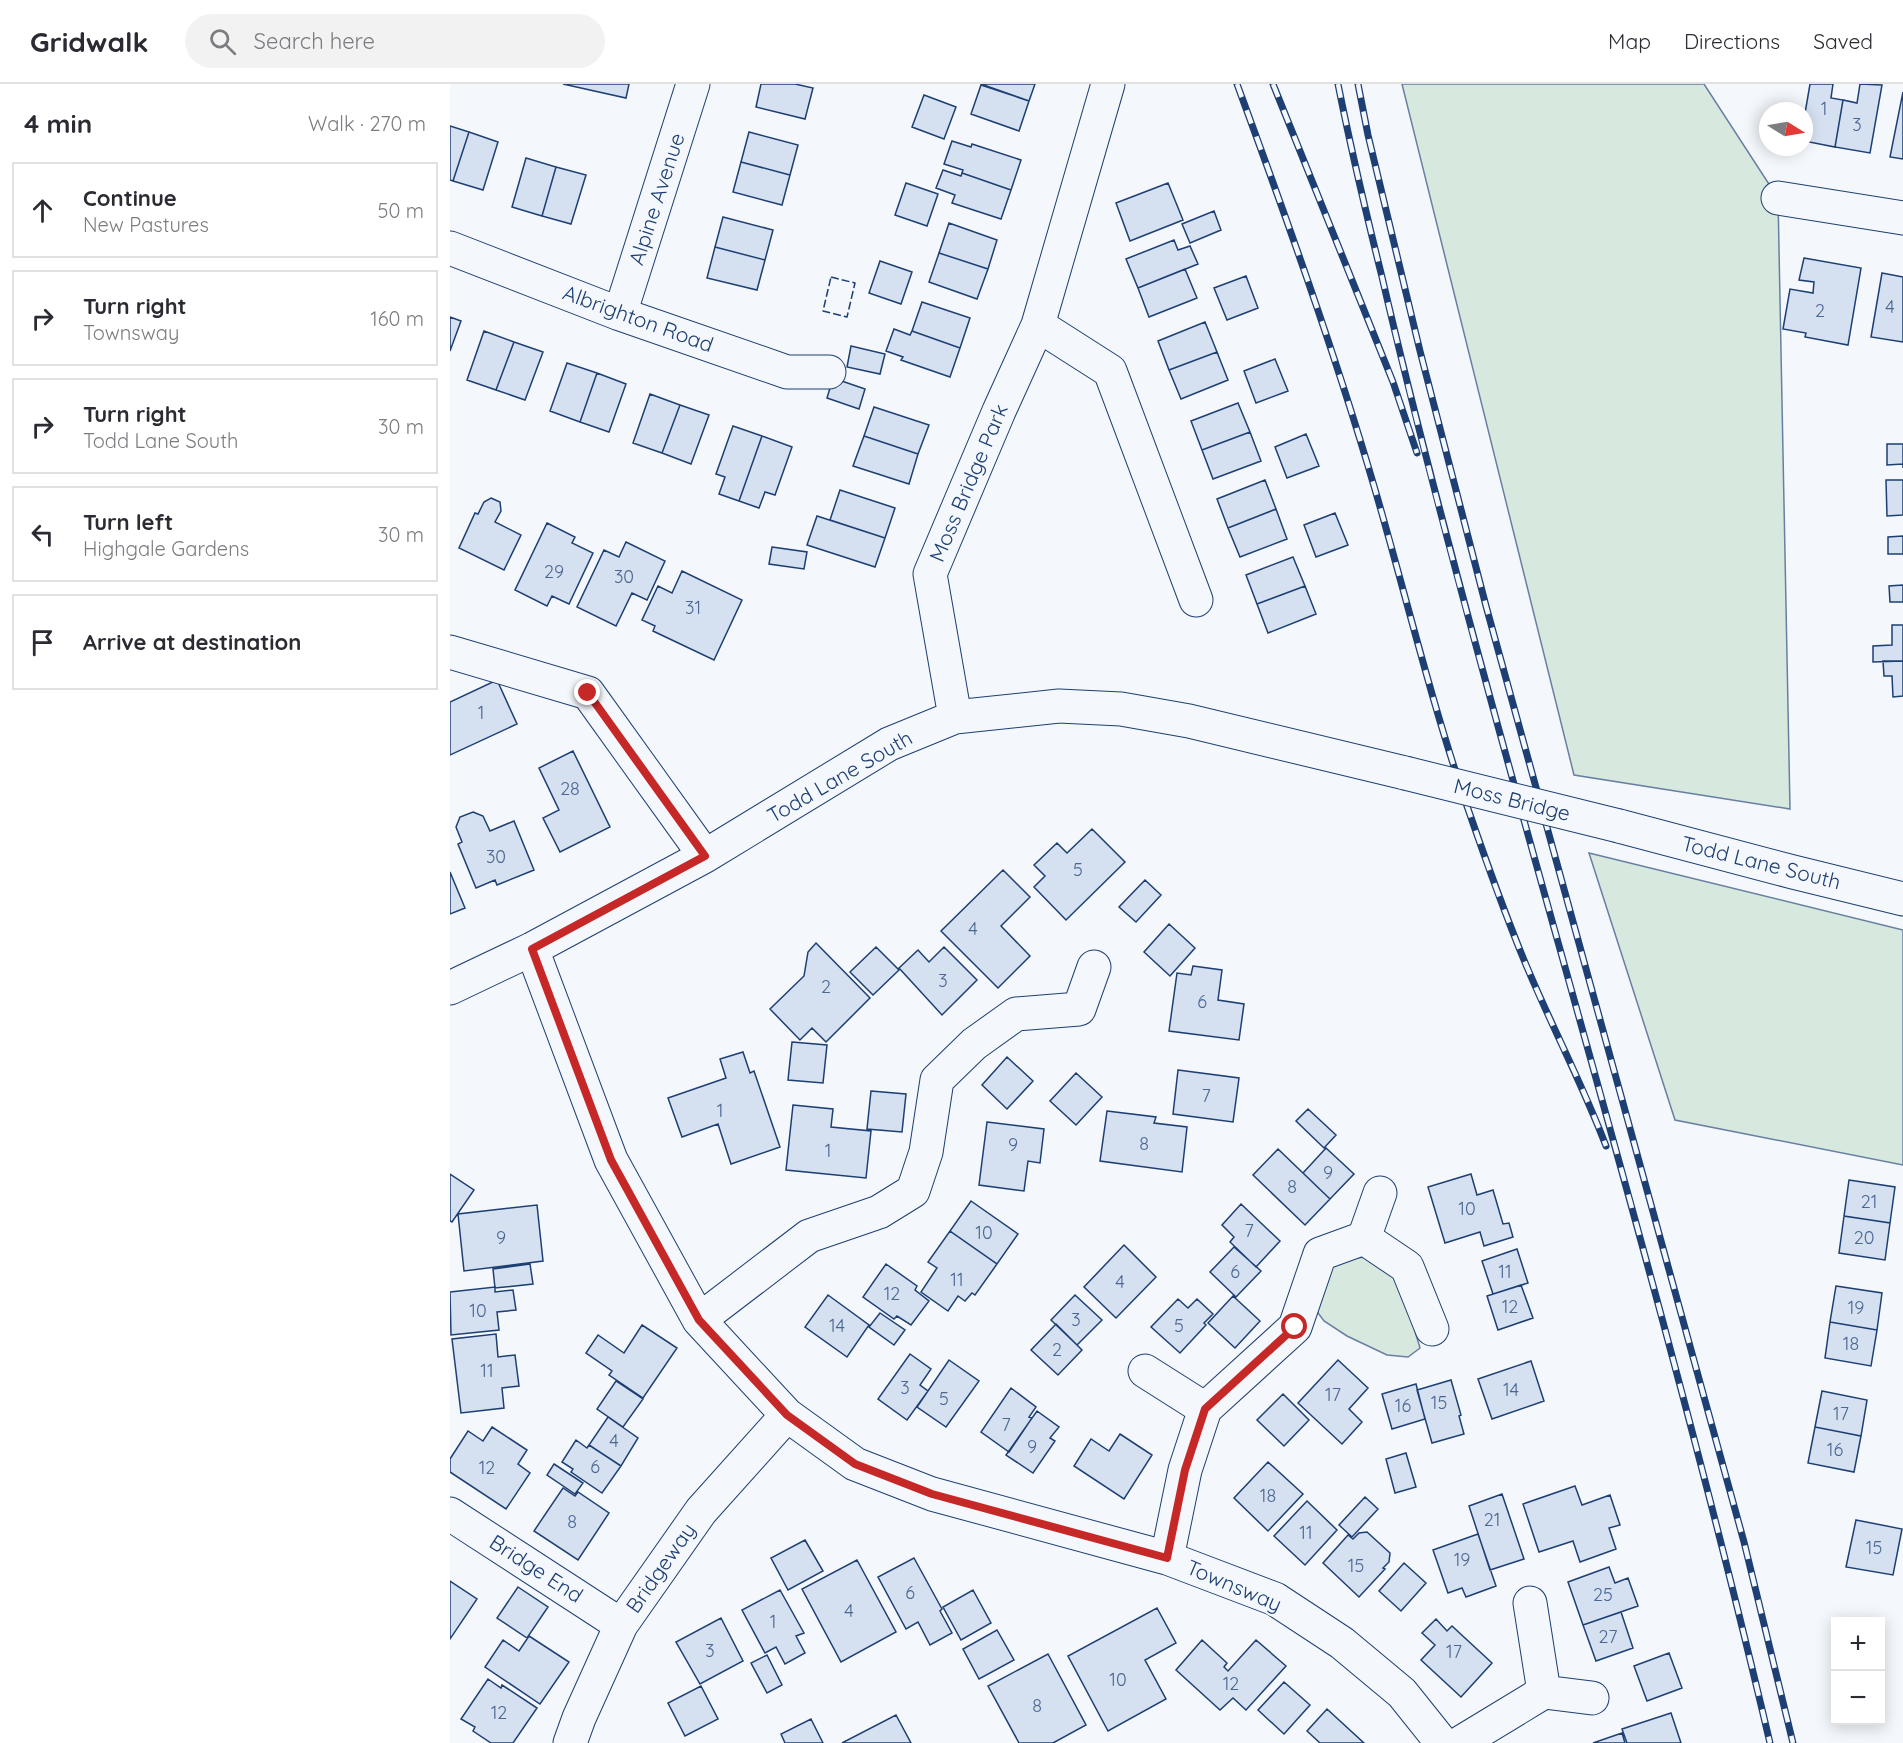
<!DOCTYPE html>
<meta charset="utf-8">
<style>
:root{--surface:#fff;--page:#f2f2f3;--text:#2b2b33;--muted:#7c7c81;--line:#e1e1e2}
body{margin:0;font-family:Quicksand,sans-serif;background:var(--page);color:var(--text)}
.controls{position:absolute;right:18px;bottom:18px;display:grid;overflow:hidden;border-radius:0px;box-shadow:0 3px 15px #0003}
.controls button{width:54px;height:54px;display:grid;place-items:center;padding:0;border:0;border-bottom:2px solid var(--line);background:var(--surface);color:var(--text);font:30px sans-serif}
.compass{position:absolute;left:1309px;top:18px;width:54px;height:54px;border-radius:50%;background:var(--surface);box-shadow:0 3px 15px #0003;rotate:101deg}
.stop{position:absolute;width:18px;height:18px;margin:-14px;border:4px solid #c62828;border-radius:50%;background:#fff}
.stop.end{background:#c62828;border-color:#fff;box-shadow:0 2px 6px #0008}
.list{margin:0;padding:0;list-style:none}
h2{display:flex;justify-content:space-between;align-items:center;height:78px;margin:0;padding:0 24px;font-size:26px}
h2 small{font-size:20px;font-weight:400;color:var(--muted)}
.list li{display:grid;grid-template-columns:39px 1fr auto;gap:18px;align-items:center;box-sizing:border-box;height:96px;margin:0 12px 12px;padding:0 12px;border:2px solid var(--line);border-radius:0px}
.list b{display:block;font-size:22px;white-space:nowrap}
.list p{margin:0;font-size:20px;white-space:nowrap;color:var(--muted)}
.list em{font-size:20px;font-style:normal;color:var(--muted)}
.icon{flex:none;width:33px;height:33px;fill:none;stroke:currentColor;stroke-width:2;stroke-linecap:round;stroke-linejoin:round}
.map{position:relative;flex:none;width:1453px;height:1659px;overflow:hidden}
header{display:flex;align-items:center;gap:36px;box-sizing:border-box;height:84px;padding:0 30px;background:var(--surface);border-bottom:2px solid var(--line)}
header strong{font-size:28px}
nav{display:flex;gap:33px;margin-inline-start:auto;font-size:21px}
.search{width:420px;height:54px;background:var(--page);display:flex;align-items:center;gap:15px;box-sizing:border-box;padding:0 21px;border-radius:33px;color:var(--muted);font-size:22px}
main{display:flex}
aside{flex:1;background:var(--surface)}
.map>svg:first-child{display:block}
</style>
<header>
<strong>Gridwalk</strong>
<div class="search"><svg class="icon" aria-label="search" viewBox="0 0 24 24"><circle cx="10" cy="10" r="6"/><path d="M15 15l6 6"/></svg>Search here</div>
<nav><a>Map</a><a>Directions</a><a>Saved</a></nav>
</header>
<main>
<aside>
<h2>4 min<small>Walk · 270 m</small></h2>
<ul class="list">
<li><svg class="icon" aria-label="ahead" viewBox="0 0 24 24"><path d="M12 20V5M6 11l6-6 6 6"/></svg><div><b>Continue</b><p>New Pastures</p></div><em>50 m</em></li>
<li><svg class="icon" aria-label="right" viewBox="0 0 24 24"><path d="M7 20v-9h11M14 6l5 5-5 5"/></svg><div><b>Turn right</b><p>Townsway</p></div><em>160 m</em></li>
<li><svg class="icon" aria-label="right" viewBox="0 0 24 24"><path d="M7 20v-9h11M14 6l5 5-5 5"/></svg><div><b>Turn right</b><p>Todd Lane South</p></div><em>30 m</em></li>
<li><svg class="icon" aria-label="left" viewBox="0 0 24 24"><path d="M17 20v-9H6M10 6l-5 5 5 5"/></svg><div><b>Turn left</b><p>Highgale Gardens</p></div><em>30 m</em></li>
<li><svg class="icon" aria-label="arrive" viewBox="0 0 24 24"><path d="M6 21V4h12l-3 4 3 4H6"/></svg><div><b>Arrive at destination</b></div></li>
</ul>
</aside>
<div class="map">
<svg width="1453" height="1659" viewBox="0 0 1453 1659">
<rect width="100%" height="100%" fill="#f4f7fb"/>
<!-- green -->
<path fill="#d7e8df" stroke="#687fa3" stroke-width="1.5" d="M952 0H1254L1328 114 1340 725 1124 691Z
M1139 769 1453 846V1081L1225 1036Z
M915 1173 941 1182 955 1214 970 1264 958 1273 937 1271 897 1252 874 1237 863 1222 869 1196 889 1176Z"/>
<!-- building -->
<path fill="#d5e0f0" stroke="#1d3f73" stroke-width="1.5" d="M113 0H179L176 14Z
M311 0H345L363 4 355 35 306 23Z
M531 0H585L579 17Z
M1360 0H1383L1381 14 1393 16 1385 63 1354 57V35Z
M1410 0 1432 1 1420 69 1385 63 1393 16 1407 19Z
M531 1 579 17 569 47 521 30Z
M1453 8V75L1440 73Z
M474 11 506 23 494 55 462 43Z
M0 42 19 48 3 97 0 96Z
M19 48 48 58 33 106 3 97Z
M299 48 348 61 340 91 291 78Z
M502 57 521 63 522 60 571 76 561 106 512 89 513 86 494 80Z
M76 74 106 83 92 132 62 123Z
M291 78 340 91 332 121 283 108Z
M106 83 136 91 121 140 92 132Z
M493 86 511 92 512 89 561 106 551 135 502 119 505 111 486 104Z
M456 99 488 110 477 142 445 131Z
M718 99 733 136 680 157 666 119Z
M764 127 771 146 740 159 732 140Z
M273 133 323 146 315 176 265 163Z
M499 139 547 156 538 185 489 169Z
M724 156 728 166 740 162 748 180 688 204 676 175Z
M265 163 315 176 307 206 257 194Z
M489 169 538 185 527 215 479 198Z
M1354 174 1411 184 1398 261 1355 253 1356 249 1333 245 1340 205 1363 209 1364 198 1349 196Z
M430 177 462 188 451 220 419 209Z
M735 185 747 214 699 233 688 204Z
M1432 189 1453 193V258L1421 253Z
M796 192 808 224 777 236 764 204Z
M472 218 520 234 510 264 462 247Z
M0 233 11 237 0 267Z
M755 238 767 268 719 286 708 257Z
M444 245 460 251 462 247 510 264 500 293 451 276 453 273 436 267Z
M34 247 64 258 46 306 17 296Z
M64 258 93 268 75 316 46 306Z
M401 262 435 270 430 290 397 283Z
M767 268 778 296 731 315 719 286Z
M825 275 838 307 806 319 794 287Z
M117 279 147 289 130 338 100 327Z
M147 289 176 300 159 348 130 338Z
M383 294 415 305 409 325 377 314Z
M200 310 230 321 212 369 183 359Z
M788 319 800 348 752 366 741 337Z
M230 321 259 331 241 380 212 369Z
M424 323 479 341 468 370 414 352Z
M283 342 312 352 289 417 269 410 275 393 266 390Z
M800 348 811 377 763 395 752 366Z
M856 350 869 382 837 394 825 363Z
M312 352 342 363 325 411 315 408 309 424 289 417Z
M414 352 468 370 459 400 403 382Z
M1437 360H1453V384V380L1437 381Z
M815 396 826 425 778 444 767 415Z
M1436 396H1453V431L1437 432Z
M390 406 445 424 435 454 380 436Z
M41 414 50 418 51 427 45 438 71 451 54 486 9 464 25 429 28 430 34 418Z
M826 425 837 455 790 473 778 444Z
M885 429 898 461 866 473 854 441Z
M367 432 435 454 425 483 357 461Z
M97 439 125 453 122 459 143 469 119 520 102 512 97 522 65 506Z
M1453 452V470H1438V453Z
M176 458 215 477 197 516 182 509 166 542 127 523 154 466 169 473Z
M322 463 357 468 354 485 319 480Z
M843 473 855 502 807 520 796 491Z
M232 487 292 516 264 576 203 547 205 542 192 536 208 502 222 509Z
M1453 501V518H1440L1439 502Z
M855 502 866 530 818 549 807 520Z
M1442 541H1453V577L1423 578V562L1442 561Z
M1433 577H1453V612L1443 613 1442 592H1434Z
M47 596 67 640 0 671V618Z
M123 667 160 743 110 768 93 734 109 726 89 684Z
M23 728 33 732 40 747 64 737 84 786 47 801 45 796 26 804 8 760 12 758 6 743 10 733Z
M642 745 675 778 616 836 584 803 595 792 584 781 607 759 617 769Z
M553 786 580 813 551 842 580 872 548 904 491 847Z
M0 788 15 824 0 830Z
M695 796 711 811 686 838 669 823Z
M719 840 745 864 720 892 694 868Z
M366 859 420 914 376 958 362 944 350 956 320 925 354 892 358 868Z
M426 863 449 886 423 911 400 888Z
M494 863 527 896 492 931 449 884 468 866 479 878Z
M743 882 772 886 768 916 794 920 789 956 719 947 727 889 741 891Z
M342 958 377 961 373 999 338 996Z
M293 968 300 989 304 987 330 1063 281 1080 268 1040 232 1053 218 1014 276 994 270 975Z
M557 973 583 997 557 1025 532 1001Z
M728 986 789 994 783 1038 723 1030Z
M626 989 652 1013 626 1041 600 1017Z
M421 1007 456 1010 452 1048 417 1045Z
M343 1021 383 1025 381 1043 421 1047 416 1094 336 1086Z
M858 1025 886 1051 874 1064 846 1037Z
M657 1027 706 1033 704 1039 737 1043 732 1088 650 1077Z
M537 1038 594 1045 590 1079 578 1077 574 1107 529 1101Z
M876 1064 904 1090 880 1115 853 1089Z
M828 1065 880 1115 855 1141 803 1091Z
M0 1090 24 1106 2 1138 0 1137Z
M1021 1090 1027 1111 1043 1106 1053 1140 1059 1139 1063 1153 1034 1162 1030 1148 995 1159 978 1103Z
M1399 1096 1445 1103 1440 1139 1394 1132Z
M521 1117 568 1150 547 1180 500 1147Z
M791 1120 830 1157 806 1183 780 1158 784 1153 772 1141Z
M87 1121 93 1177 14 1187 8 1130Z
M1394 1132 1440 1139 1435 1176 1389 1169Z
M500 1147 547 1180 525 1211 522 1209 515 1217 508 1212 498 1227 471 1208 487 1184 478 1178Z
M674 1161 706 1193 666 1234 634 1203Z
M784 1163 811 1187 786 1213 760 1188Z
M1067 1165 1078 1199 1043 1210 1032 1177Z
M80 1180 83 1200 45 1204 43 1185Z
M436 1180 467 1202 465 1206 479 1217 461 1241 447 1232 444 1235 413 1213Z
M1071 1201 1083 1234 1048 1246 1037 1212Z
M1386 1202 1432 1209 1427 1246 1380 1238Z
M45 1203V1208L63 1206 66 1226 47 1228 49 1246 1 1251 0 1208Z
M378 1211 419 1241 397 1273 355 1243Z
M625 1211 652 1236 627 1261 601 1236Z
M783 1212 810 1237 785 1264 758 1239Z
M728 1215 738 1224 747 1215 763 1230 754 1239 756 1241 730 1269 701 1243Z
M430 1229 455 1246 444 1261 419 1243Z
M1380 1238 1427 1246 1421 1282 1375 1274Z
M606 1240 632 1266 608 1291 581 1266Z
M192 1241 227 1264 193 1314 159 1291 162 1287 136 1269 148 1251 174 1269Z
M46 1250 48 1273 65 1271 69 1302 52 1304 54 1324 11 1329 2 1255Z
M460 1270 481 1285 470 1301 478 1307 457 1336 428 1315Z
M499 1276 529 1297 496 1343 467 1323Z
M888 1276 918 1304 899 1325 912 1338 892 1360 848 1319Z
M1081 1277 1094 1317 1042 1335 1028 1295Z
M1001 1296 1011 1331 1009 1332 1014 1350 982 1359 967 1306Z
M166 1297 193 1315 173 1343 147 1325Z
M966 1300 975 1335 942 1345 932 1310Z
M561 1304 586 1323 579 1333 582 1334 559 1368 531 1348Z
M1372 1307 1417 1316 1411 1352 1365 1343Z
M833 1310 859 1336 834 1362 807 1336Z
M587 1327 609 1343 600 1354 605 1357 583 1389 556 1371Z
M158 1333 188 1354 171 1382 139 1361Z
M42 1343 77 1366 68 1380 80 1389 56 1425 0 1388V1375L18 1347 33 1357Z
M1365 1343 1411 1352 1404 1388 1358 1379Z
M670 1350 702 1371 674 1415 624 1382 641 1355 659 1367Z
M126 1356 137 1364 139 1361 171 1382 152 1409 121 1388 123 1385 112 1378Z
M956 1369 966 1403 945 1409 936 1375Z
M818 1378 853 1410 818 1447 784 1414Z
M104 1380 133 1399 125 1410 97 1391Z
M1125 1402 1132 1421 1160 1411 1170 1441 1159 1444 1166 1465 1130 1478 1123 1457 1089 1468 1073 1420Z
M113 1404 125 1412 128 1408 159 1429 128 1476 84 1447Z
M1052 1410 1074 1475 1040 1486 1019 1422Z
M915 1413 928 1425 902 1453 889 1441Z
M857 1417 887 1446 855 1481 824 1452Z
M1406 1436 1452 1445 1443 1491 1396 1483Z
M917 1448 940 1469 939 1478 933 1484 935 1485 909 1513 873 1479 898 1451 903 1455 909 1449Z
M1028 1450 1046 1502 1016 1513 1012 1504 998 1509 983 1466Z
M355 1456 373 1487 338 1506 321 1474Z
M464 1474 492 1525 490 1527 502 1549 480 1561 468 1538 456 1545 428 1493Z
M407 1476 446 1548 391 1578 352 1505Z
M954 1479 976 1499 951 1527 929 1507Z
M1159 1483 1165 1499 1178 1494 1188 1522 1133 1541 1118 1498Z
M0 1497 27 1515 0 1555Z
M68 1503 98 1523 77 1554 47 1534Z
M330 1506 354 1549 346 1552 355 1569 335 1580 326 1563 315 1569 292 1526Z
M523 1506 541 1539 511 1556 493 1523Z
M707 1524 726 1559 695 1576 716 1615 658 1647 618 1572Z
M1171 1528 1183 1564 1146 1577 1133 1541Z
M271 1534 293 1577 250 1600 226 1558Z
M986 1535 997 1547 1002 1542 1042 1579 1011 1613 971 1576 985 1561 972 1549Z
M547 1546 564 1576 529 1595 513 1565Z
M79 1552 119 1578 90 1620 35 1583 53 1556 69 1567Z
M752 1556 777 1579 774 1583 778 1587 806 1556 836 1582 796 1626 783 1614 770 1626 726 1586Z
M1219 1569 1232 1604 1197 1617 1184 1582Z
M598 1570 636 1641 603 1659H569L538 1602Z
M317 1571 332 1601 317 1609 301 1579Z
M38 1595 51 1604 52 1601 87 1624 63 1659H41L23 1647 25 1643 11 1635Z
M834 1598 860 1621 834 1650 808 1626Z
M251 1602 268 1635 235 1652 218 1619Z
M877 1625 914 1659H870L857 1647Z
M1221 1629 1231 1659H1177L1172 1645Z
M446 1631 461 1659H392Z
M361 1635 373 1659H335L331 1650Z
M1172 1649 1175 1659H1143Z"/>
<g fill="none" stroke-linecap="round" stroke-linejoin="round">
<!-- minor casing -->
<g stroke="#1d3f73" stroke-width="35">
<path id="minor" d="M1328 114 1453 134
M0 164 170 230 337 288H379
M170 230 243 0
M588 241 660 287 746 516
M0 568 138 609 255 772
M505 633 480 490 549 327 588 241 658 0
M1169 742 1343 788 1453 815
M82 865 161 1076 249 1236 337 1331 405 1380 482 1410 717 1474 825 1515 892 1559 952 1609 992 1659
M0 904 82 865 255 772 439 660 505 633 609 622 671 625 739 637 955 689
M914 1154 930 1109
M249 1236 359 1152 429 1128 463 1107 476 1068 487 996 524 960 566 930 629 925 644 883
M695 1287 755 1325
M0 1430 171 1541
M717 1474 735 1386 755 1325 845 1243 870 1170 914 1154 957 1183 982 1245
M1080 1519 1094 1608 1142 1614
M120 1659 129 1634 171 1541 251 1427 337 1331
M1010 1659 1094 1608"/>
</g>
<!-- minor -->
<use href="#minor" stroke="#f4f7fb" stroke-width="33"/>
<!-- rail casing -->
<g stroke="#1d3f73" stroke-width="7">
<path id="rail" d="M787 0C836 133 884 266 924 402 955 508 981 617 1017 722 1035 774 1053 825 1074 876 1100 939 1132 999 1156 1062
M823 0 943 298 967 369
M888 0C901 65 916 129 932 193 971 361 1016 527 1062 693 1151 1014 1244 1335 1320 1659
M908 0 918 51 970 267 1036 522 1294 1458 1343 1659"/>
</g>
<!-- rail -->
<use href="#rail" stroke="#f4f7fb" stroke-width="4.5" stroke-dasharray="14" stroke-linecap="butt"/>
<!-- minor-bridge casing -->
<g stroke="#1d3f73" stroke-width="35" stroke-linecap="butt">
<path id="minor-bridge" d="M955 689 1169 742"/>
</g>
<!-- minor-bridge -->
<use href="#minor-bridge" stroke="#f4f7fb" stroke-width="33"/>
<!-- fence -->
<path stroke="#1d3f73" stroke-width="1.5" stroke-dasharray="8 3" stroke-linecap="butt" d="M381 193 405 199 397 233 373 227Z"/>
</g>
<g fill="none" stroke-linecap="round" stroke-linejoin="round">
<!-- route -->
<path stroke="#c62828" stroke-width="8" d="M138 609 255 772 82 865 161 1076 249 1236 337 1331 405 1380 482 1410 717 1474 735 1386 755 1325 845 1243"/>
</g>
<g text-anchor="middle" stroke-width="4.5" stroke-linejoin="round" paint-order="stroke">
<!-- number labels -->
<g font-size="18" fill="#4b6792">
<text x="1374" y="31">1</text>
<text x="1407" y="47">3</text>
<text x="1440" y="229">4</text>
<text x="1370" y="233">2</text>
<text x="104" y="494">29</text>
<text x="174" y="499">30</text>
<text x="243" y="530">31</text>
<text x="31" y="635">1</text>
<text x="120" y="711">28</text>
<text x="46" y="779">30</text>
<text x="628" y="792">5</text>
<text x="523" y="851">4</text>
<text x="493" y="903">3</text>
<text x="376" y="909">2</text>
<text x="752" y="924">6</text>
<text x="756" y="1018">7</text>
<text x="270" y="1033">1</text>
<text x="694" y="1066">8</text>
<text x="563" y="1067">9</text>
<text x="378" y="1073">1</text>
<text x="878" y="1095">9</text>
<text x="842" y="1109">8</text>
<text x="1419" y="1124">21</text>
<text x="1017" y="1131">10</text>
<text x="799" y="1153">7</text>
<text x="534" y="1155">10</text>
<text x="51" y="1160">9</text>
<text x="1414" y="1160">20</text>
<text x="785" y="1194">6</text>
<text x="1055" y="1194">11</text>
<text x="507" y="1202">11</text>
<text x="670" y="1204">4</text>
<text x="442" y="1216">12</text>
<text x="1060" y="1229">12</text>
<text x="1406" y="1230">19</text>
<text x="28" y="1233">10</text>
<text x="626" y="1242">3</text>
<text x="387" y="1248">14</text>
<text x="729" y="1248">5</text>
<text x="1401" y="1266">18</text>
<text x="607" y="1272">2</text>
<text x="37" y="1293">11</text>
<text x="455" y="1310">3</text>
<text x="1061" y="1312">14</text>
<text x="883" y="1317">17</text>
<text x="494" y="1321">5</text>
<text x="989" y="1325">15</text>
<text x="953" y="1328">16</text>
<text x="1391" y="1336">17</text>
<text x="556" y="1347">7</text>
<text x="164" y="1363">4</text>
<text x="582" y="1369">9</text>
<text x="1385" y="1372">16</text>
<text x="145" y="1389">6</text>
<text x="37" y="1390">12</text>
<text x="818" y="1418">18</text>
<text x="1042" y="1442">21</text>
<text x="122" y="1444">8</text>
<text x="856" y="1455">11</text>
<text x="1424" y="1470">15</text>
<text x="1012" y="1482">19</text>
<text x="906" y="1488">15</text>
<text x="460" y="1515">6</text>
<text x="1153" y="1517">25</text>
<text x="399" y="1533">4</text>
<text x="323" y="1544">1</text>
<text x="1158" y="1559">27</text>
<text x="260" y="1573">3</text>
<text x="1004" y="1574">17</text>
<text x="668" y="1602">10</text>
<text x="781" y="1606">12</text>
<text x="587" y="1628">8</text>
<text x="49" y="1635">12</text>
</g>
<!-- street labels -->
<g font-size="21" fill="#1d3f73" stroke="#f4f7fb">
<text transform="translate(207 115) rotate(-72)" y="7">Alpine Avenue</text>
<text transform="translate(188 235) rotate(20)" y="7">Albrighton Road</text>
<text transform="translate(519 399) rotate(-67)" y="7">Moss Bridge Park</text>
<text transform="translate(390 693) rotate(-30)" y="7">Todd Lane South</text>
<text transform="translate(1062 716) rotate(14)" y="7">Moss Bridge</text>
<text transform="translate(1311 779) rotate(14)" y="7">Todd Lane South</text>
<text transform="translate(211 1484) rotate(-55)" y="7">Bridgeway</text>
<text transform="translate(86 1485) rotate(33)" y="7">Bridge End</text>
<text transform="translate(784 1502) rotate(23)" y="7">Townsway</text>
</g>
</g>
</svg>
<div class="controls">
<button>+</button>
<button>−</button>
</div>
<svg class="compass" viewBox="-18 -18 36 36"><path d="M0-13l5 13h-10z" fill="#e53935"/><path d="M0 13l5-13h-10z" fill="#7c7c81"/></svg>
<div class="stop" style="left:845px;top:1243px"></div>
<div class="stop end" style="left:138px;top:609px"></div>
</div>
</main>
